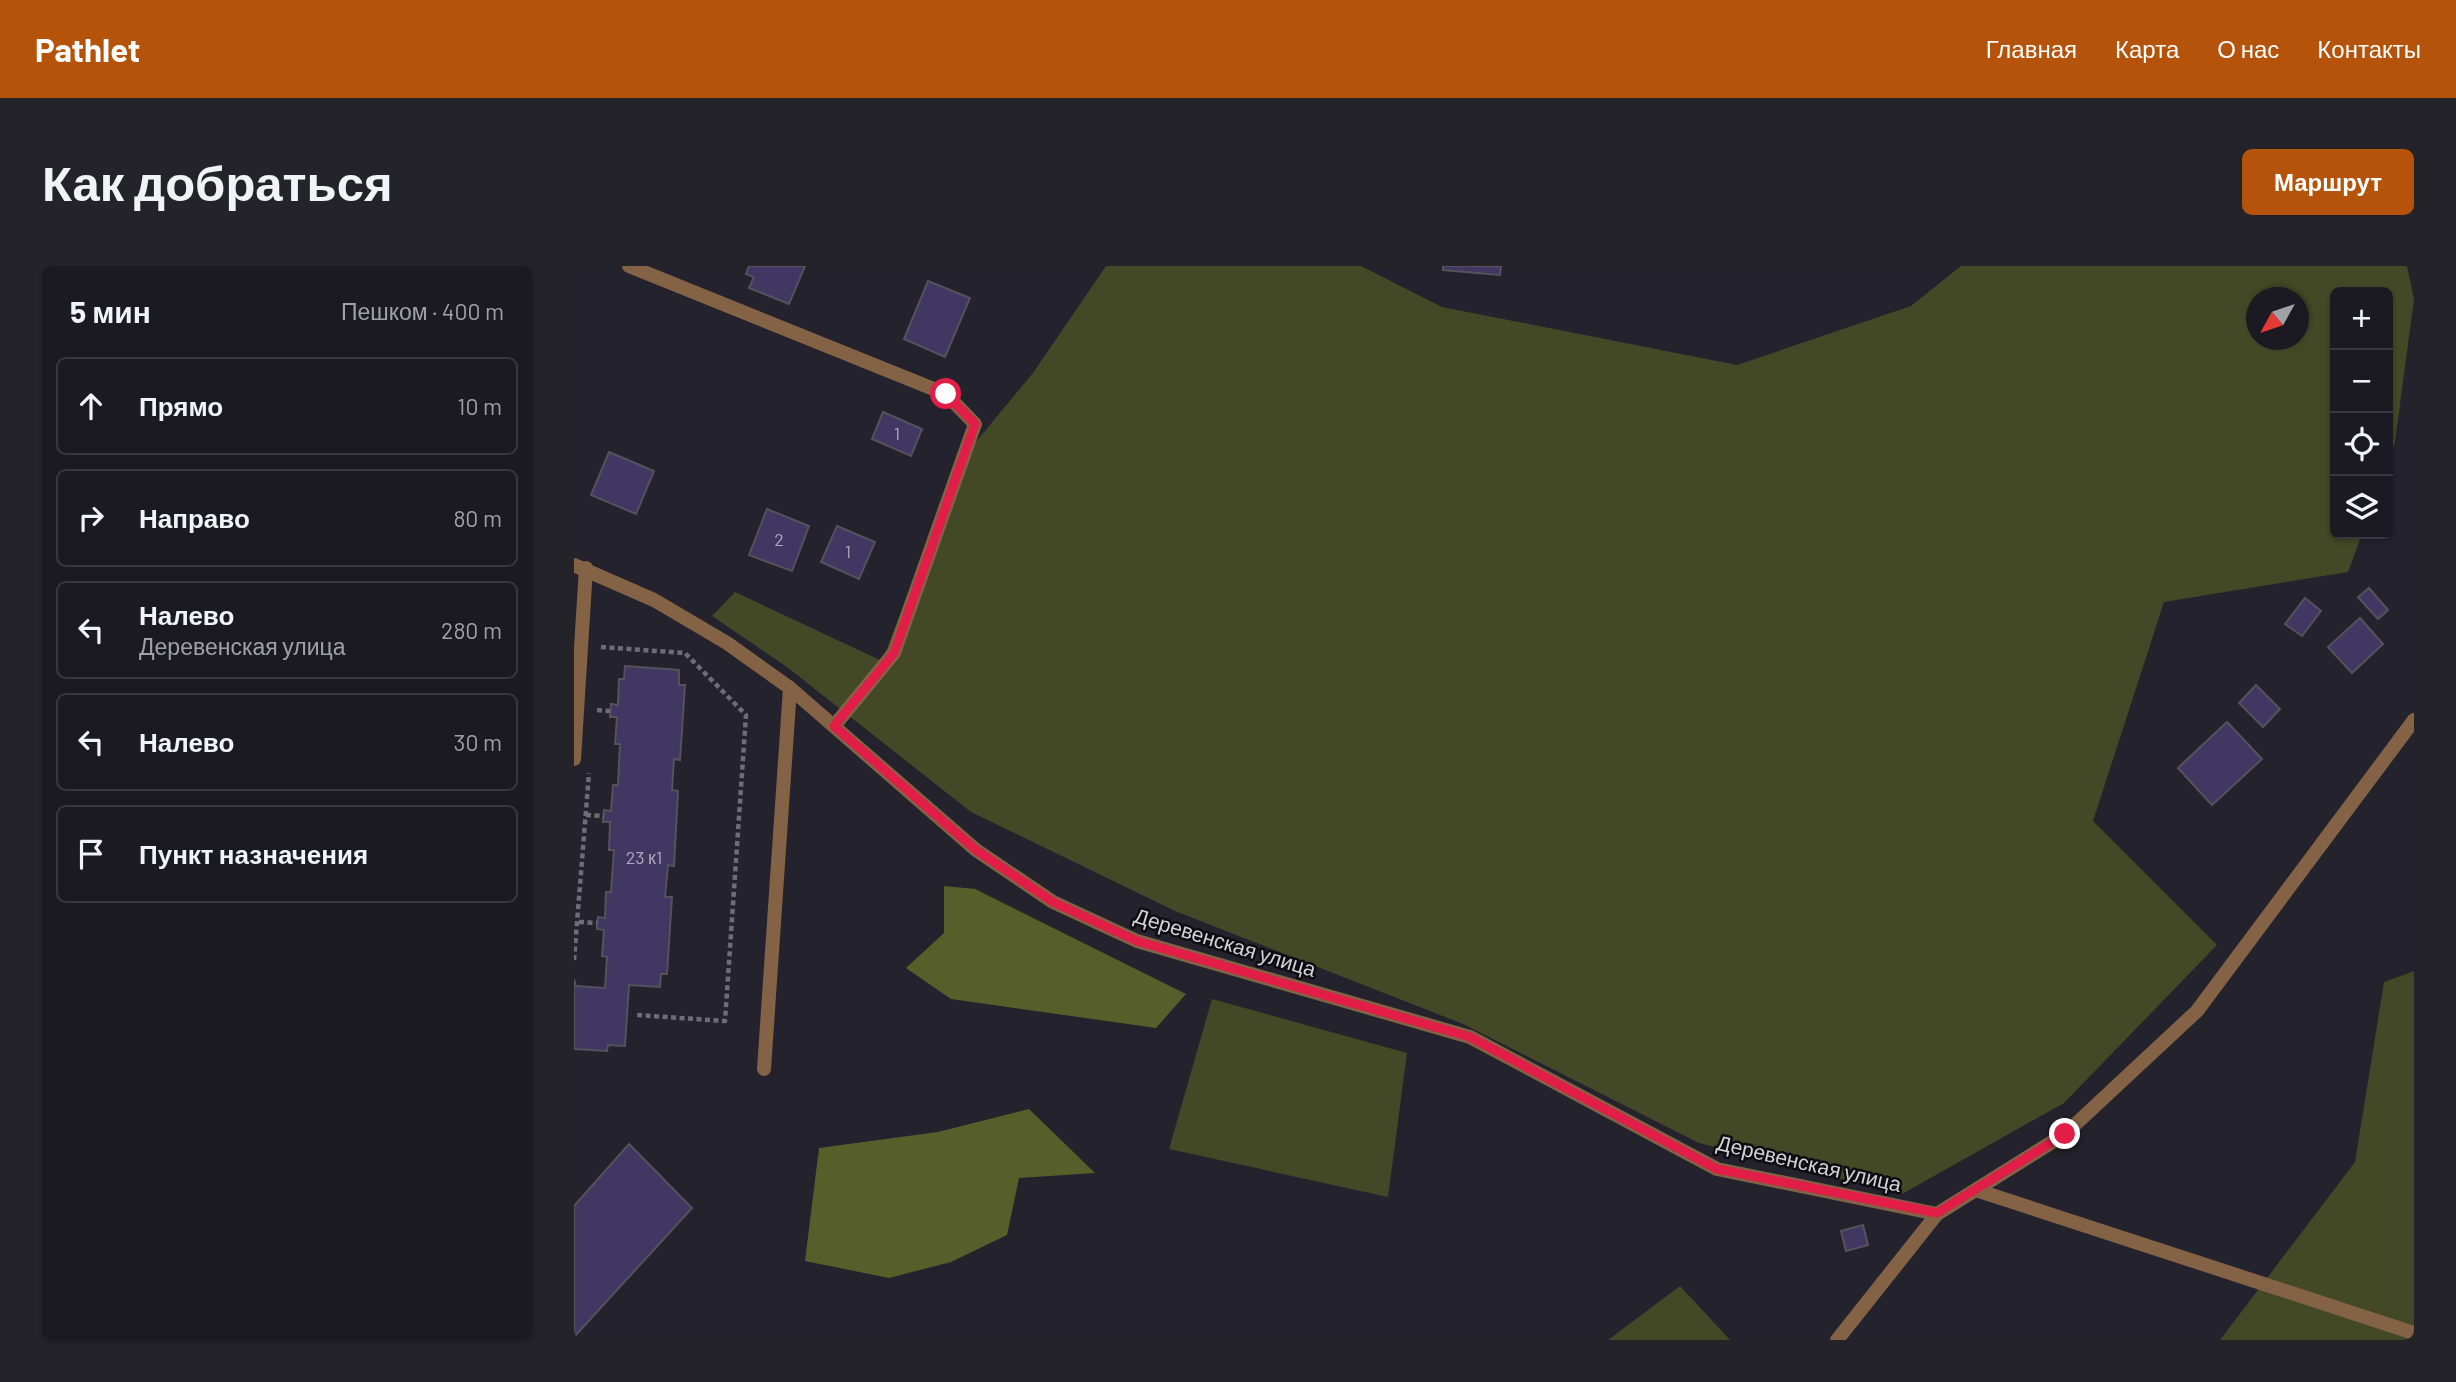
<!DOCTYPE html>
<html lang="ru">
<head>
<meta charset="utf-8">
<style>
	:root { --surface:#1b1a22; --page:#24232a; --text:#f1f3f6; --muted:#a0a1a5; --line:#393840; --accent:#b45309 }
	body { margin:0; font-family:Barlow,sans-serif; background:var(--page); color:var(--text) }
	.controls { position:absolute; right:21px; top:21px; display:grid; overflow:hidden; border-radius:10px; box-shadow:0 2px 5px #0004 }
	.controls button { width:63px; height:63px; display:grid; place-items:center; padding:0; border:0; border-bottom:2px solid var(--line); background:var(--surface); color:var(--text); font:35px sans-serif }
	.compass { position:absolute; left:1672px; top:21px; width:63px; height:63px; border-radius:50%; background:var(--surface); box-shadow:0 2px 5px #0004; rotate:230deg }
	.stop { position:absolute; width:21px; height:21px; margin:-16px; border:5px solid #e11d48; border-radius:50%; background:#fff }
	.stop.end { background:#e11d48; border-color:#fff; box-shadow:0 2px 7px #0008 }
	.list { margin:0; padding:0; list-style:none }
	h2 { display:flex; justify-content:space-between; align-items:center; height:91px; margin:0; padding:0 28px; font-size:30px }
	h2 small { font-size:23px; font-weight:400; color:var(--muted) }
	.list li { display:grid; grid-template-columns:46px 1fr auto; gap:21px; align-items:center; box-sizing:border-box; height:98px; margin:0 14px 14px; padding:0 14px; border:2px solid var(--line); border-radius:10px }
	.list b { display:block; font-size:26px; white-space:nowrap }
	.list p { margin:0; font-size:23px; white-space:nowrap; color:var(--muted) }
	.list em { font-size:23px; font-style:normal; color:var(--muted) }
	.icon { flex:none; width:38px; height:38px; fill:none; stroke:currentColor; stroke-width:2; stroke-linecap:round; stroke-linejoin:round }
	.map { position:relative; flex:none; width:1840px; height:1074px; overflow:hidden; border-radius:10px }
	header { display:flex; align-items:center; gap:42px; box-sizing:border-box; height:98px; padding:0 35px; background:var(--accent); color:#fff }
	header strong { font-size:33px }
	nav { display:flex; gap:38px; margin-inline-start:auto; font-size:24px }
	.intro { display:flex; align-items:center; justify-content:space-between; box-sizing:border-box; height:168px; padding:0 42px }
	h1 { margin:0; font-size:49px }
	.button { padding:18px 32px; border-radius:10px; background:var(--accent); color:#fff; font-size:24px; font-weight:700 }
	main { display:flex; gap:42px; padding:0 42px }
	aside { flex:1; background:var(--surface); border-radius:10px; box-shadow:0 2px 5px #0004 }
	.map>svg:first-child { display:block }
	.green { fill:#434826; fill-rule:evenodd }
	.forest { fill:#565e2a }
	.building { fill:#403763; stroke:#53525d; stroke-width:2 }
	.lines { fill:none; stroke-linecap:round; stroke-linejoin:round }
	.path { stroke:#6e6d76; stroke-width:4.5; stroke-dasharray:5 3.5; stroke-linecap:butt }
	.service { stroke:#836245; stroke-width:14 }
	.minor { stroke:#836245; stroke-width:14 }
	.route { stroke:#e11d48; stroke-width:9 }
	.labels { text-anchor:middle; stroke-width:5; stroke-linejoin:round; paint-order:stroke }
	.number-label { font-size:18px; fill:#aeaabb }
	.street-label { font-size:21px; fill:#d2d1d8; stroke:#0d0d11 }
</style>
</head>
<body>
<header>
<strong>Pathlet</strong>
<nav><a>Главная</a><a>Карта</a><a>О нас</a><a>Контакты</a></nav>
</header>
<div class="intro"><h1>Как добраться</h1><a class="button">Маршрут</a></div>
<main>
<aside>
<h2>5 мин<small>Пешком · 400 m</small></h2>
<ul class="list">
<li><svg class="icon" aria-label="ahead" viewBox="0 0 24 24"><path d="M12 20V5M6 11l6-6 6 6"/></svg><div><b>Прямо</b></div><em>10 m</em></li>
<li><svg class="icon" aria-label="right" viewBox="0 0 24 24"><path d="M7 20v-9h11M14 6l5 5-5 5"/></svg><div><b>Направо</b></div><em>80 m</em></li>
<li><svg class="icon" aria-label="left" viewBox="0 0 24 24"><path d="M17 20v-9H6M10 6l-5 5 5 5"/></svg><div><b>Налево</b><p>Деревенская улица</p></div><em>280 m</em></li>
<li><svg class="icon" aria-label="left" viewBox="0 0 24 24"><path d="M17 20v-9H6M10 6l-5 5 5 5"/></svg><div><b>Налево</b></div><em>30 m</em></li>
<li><svg class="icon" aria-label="arrive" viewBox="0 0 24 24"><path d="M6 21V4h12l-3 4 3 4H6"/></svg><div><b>Пункт назначения</b></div></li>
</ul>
</aside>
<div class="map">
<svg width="1840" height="1074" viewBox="0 0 1840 1074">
	<rect width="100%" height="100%" fill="#24232d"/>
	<g class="green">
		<path d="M532,0h255l81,41 295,58 174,-59 50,-40h446l7,33 -19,143 -7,20v-170h-53v242h27l-14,38 -184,30 -71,219 124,124 -153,158 -162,91 -203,-51 -236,-119 -288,-113 -204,-99 -184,-145 -75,-51 23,-24 147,69 78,-200 73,-88zM1682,32h42v42h-42z"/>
		<polygon points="1840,705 1840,1074 1646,1074 1781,896 1810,716"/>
		<polygon points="638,733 833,787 814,931 595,883"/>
		<polygon points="1106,1020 1156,1074 1034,1074"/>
	</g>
	<g class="forest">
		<polygon points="370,620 401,623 612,728 582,762 377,733 332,702 370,667"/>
		<polygon points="455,843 521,907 445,912 433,969 377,996 315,1012 231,995 245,882 364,866"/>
	</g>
	<g class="building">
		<polygon points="175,0 231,0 215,38 175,22 180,11 172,8"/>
		<polygon points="869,0 927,0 926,9 869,4"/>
		<polygon points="354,15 396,32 371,91 330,73"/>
		<polygon points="309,146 348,163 337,190 298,173"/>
		<polygon points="35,186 80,205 62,248 17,229"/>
		<polygon points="193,243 235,260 218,305 175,289"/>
		<polygon points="263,260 301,276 285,313 247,296"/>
		<polygon points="1795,322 1814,344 1804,353 1784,331"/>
		<polygon points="1731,332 1747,345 1728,370 1711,358"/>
		<polygon points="1786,352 1809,378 1778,407 1754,381"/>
		<polygon points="51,400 105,404 105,419 111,419 106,494 100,493 98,524 104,525 100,600 94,599 91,631 98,631 93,708 87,708 86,721 55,719 51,780 34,779 33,785 0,783 0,713 2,720 31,722 33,691 28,690 30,664 23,663 23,657 24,651 31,652 32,626 37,626 40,584 35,584 36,556 29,556 30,544 37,545 39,519 44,519 46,478 41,478 43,451 36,451 37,438 44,439 45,413 50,413"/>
		<polygon points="1682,419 1706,443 1689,461 1665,437"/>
		<polygon points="1653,456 1688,493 1638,539 1604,502"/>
		<polygon points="55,878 118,942 0,1071 0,940"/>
		<polygon points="1289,959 1294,979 1272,985 1267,965"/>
	</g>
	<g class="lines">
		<g class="path">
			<polyline points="27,381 111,387 172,449 151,755 63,749"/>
			<polyline points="23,444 36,445"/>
			<polyline points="12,549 30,550"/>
			<polyline points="5,656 23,657"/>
			<polyline points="0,694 15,507"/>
		</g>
		<g class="service">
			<polyline points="55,0 372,128 401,158 320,387 260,460"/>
			<polyline points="0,493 12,302"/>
			<polyline points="190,803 216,422"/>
		</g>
		<g class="minor">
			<polyline points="0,299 80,334 153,377 216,422 402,584 479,636 563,675 896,771 1143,903 1363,948"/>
			<polyline points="1402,924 1840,1067"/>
			<polyline points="1263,1074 1363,948 1491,868 1623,745 1840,454"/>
		</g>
	</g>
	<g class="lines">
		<polyline class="route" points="372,128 401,158 320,387 260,460 402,584 479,636 563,675 896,771 1143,903 1363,947 1491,868"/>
	</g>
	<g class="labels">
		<g class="number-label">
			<text x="323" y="174">1</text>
			<text x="205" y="280">2</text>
			<text x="274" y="292">1</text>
			<text x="70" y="598">23 к1</text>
		</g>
		<g class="street-label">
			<text transform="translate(651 677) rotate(17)" y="7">Деревенская улица</text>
			<text transform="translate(1235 898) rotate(13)" y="7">Деревенская улица</text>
		</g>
	</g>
</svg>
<div class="controls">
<button>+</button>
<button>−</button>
<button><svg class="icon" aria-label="locate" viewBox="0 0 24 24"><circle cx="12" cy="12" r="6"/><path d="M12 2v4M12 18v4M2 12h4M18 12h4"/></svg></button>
<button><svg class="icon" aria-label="layers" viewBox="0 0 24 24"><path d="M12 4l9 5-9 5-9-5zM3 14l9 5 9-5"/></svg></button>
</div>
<svg class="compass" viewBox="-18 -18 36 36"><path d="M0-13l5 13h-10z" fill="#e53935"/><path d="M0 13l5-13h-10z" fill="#a0a1a5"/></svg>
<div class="stop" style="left:372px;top:128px"></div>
<div class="stop end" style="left:1491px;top:868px"></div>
</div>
</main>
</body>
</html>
